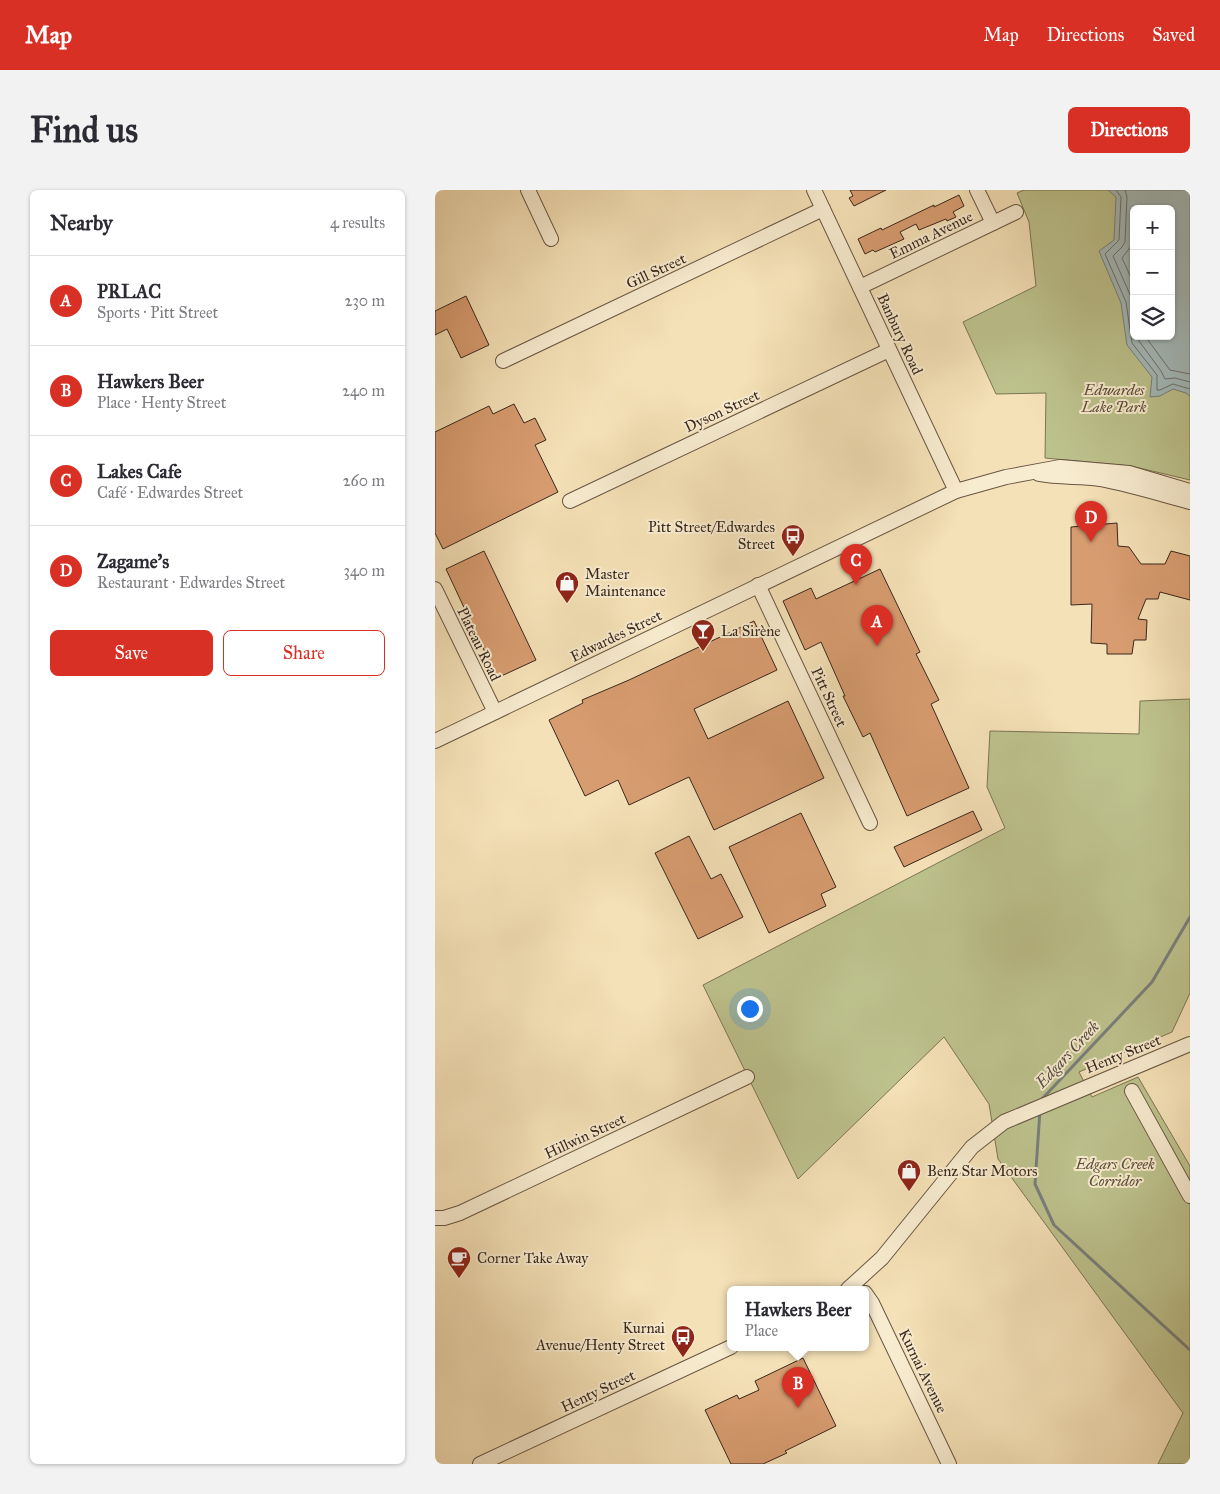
<!DOCTYPE html>
<html lang="en">
<head>
<meta charset="utf-8">
<style>
	:root { --surface:#fff; --page:#f2f2f3; --text:#2b2b33; --muted:#7c7c81; --line:#e1e1e2; --accent:#d93025 }
	body { margin:0; font-family:"IM FELL Great Primer",serif; background:var(--page); color:var(--text) }
	.controls { position:absolute; right:15px; top:15px; display:grid; overflow:hidden; border-radius:8px; box-shadow:0 1px 4px #0004 }
	.controls button { width:45px; height:45px; display:grid; place-items:center; padding:0; border:0; border-bottom:1px solid var(--line); background:var(--surface); color:var(--text); font:25px sans-serif }
	.you { position:absolute; left:314px; top:818px; width:18px; height:18px; margin:-12px; border:4px solid #fff; border-radius:50%; background:#1a73e8; box-shadow:0 0 0 8px #1a73e833 }
	.badge { display:grid; place-items:center; width:32px; height:32px; border-radius:50%; background:var(--accent); color:#fff; font-size:16px; font-weight:700 }
	.pin { position:absolute; translate:-50% -41px; filter:drop-shadow(0 1px 2px #0008) }
	.pin::after { content:''; position:absolute; top:26px; width:18px; height:15px; background:inherit; clip-path:polygon(0 0,100% 0,50% 100%) }
	.popup { position:absolute; left:292px; top:1096px; width:142px; height:65px; box-sizing:border-box; display:grid; place-content:center; border-radius:8px; background:var(--surface); filter:drop-shadow(0 1px 4px #0005); font-size:16px; white-space:nowrap; color:var(--muted) }
	.popup b { font-size:19px; color:var(--text) }
	.popup::after { content:''; position:absolute; left:50%; top:100%; margin-left:-10px; border:10px solid transparent; border-top-color:var(--surface) }
	.list { margin:0; padding:0; list-style:none }
	h2 { display:flex; justify-content:space-between; align-items:center; height:65px; margin:0; padding:0 20px; font-size:21px }
	h2 small { font-size:16px; font-weight:400; color:var(--muted) }
	.list li { display:grid; grid-template-columns:32px 1fr auto; gap:15px; align-items:center; box-sizing:border-box; height:90px; padding:0 20px; border-top:1px solid var(--line) }
	.list b { display:block; font-size:19px; white-space:nowrap }
	.list p { margin:0; font-size:16px; white-space:nowrap; color:var(--muted) }
	.list em { font-size:16px; font-style:normal; color:var(--muted) }
	.actions { display:flex; gap:10px; padding:15px 20px }
	.actions a { flex:1; padding:11px 0; border:1px solid var(--accent); border-radius:8px; text-align:center; font-size:18px; color:var(--accent) }
	.actions .main { background:var(--accent); color:#fff }
	.icon { flex:none; width:28px; height:28px; fill:none; stroke:currentColor; stroke-width:2; stroke-linecap:round; stroke-linejoin:round }
	.map { position:relative; flex:none; width:755px; height:1274px; overflow:hidden; border-radius:8px }
	header { display:flex; align-items:center; gap:30px; box-sizing:border-box; height:70px; padding:0 25px; background:var(--accent); color:#fff }
	header strong { font-size:24px }
	nav { display:flex; gap:28px; margin-inline-start:auto; font-size:18px }
	.intro { display:flex; align-items:center; justify-content:space-between; box-sizing:border-box; height:120px; padding:0 30px }
	h1 { margin:0; font-size:35px }
	.button { padding:12px 22px; border-radius:8px; background:var(--accent); color:#fff; font-size:18px; font-weight:700 }
	main { display:flex; gap:30px; padding:0 30px }
	aside { flex:1; background:var(--surface); border-radius:8px; box-shadow:0 1px 4px #0004 }
	.map>svg:first-child { display:block }
	.green { fill:#bdc28d; stroke:#7c7455; fill-rule:evenodd }
	.water { fill:#a3babb; stroke:#797f7c; fill-rule:evenodd }
	.lines { fill:none; stroke-linecap:round; stroke-linejoin:round }
	.shore { stroke:#6e706c; stroke-width:1 }
	.stream { stroke:#797f7c; stroke-width:3 }
	.building { fill:#d79c70; stroke:#3a271d }
	.minor-casing { stroke:#695644; stroke-width:16 }
	.minor { stroke:#f8ecd0; stroke-width:14 }
	.labels { text-anchor:middle; stroke-width:4; stroke-linejoin:round; paint-order:stroke }
	.street-label { font-size:15px; fill:#3a271d; stroke:#f8ecd0 }
	.park-label { font-size:15px; font-style:italic; fill:#5b4e39; stroke:#f8ecd0 }
	.poi-label { font-size:15px; fill:#3a271d; stroke:#f8ecd0; text-anchor:start }
	.water-label { font-size:16px; font-style:italic; fill:#544c44; stroke:#f8ecd0 }
</style>
</head>
<body>
<header>
<strong>Map</strong>
<nav><a>Map</a><a>Directions</a><a>Saved</a></nav>
</header>
<div class="intro"><h1>Find us</h1><a class="button">Directions</a></div>
<main>
<aside>
<h2>Nearby<small>4 results</small></h2>
<ul class="list">
<li><span class="badge">A</span><div><b>PRLAC</b><p>Sports · Pitt Street</p></div><em>230 m</em></li>
<li><span class="badge">B</span><div><b>Hawkers Beer</b><p>Place · Henty Street</p></div><em>240 m</em></li>
<li><span class="badge">C</span><div><b>Lakes Cafe</b><p>Café · Edwardes Street</p></div><em>260 m</em></li>
<li><span class="badge">D</span><div><b>Zagame's</b><p>Restaurant · Edwardes Street</p></div><em>340 m</em></li>
</ul>
<div class="actions"><a class="main">Save</a><a>Share</a></div>
</aside>
<div class="map">
<svg width="755" height="1274" viewBox="0 0 755 1274">
	<rect width="100%" height="100%" fill="#f5e1b7"/>
	<filter id="stains"><feTurbulence type="fractalNoise" baseFrequency=".004" numOctaves="4"/><feColorMatrix values="0 0 0 0 .2 0 0 0 0 .09 0 0 0 0 .02 0 0 0 .5 -.17"/></filter>
	<radialGradient id="worn" r=".72"><stop offset=".6" stop-color="#630" stop-opacity="0"/><stop offset="1" stop-color="#630" stop-opacity=".3"/></radialGradient>
	<g class="green">
		<path d="M589,0h166v290l-59,-14 -86,-8 1,-65 -50,1 -33,-72 73,-36 -7,-64 -12,-29zM699,19h37v127h-37z"/>
		<polygon points="755,509 755,803 737,842 644,882 657,907 703,887 755,976 755,1274 723,1274 748,1223 563,969 554,914 509,847 363,989 268,795 570,638 552,597 555,541 704,544 705,511"/>
	</g>
	<path class="water" d="M673,0h82v206l-4,-3 -13,-4 -13,7 -10,1 2,-20 -25,-32 -6,-42 -22,-52 15,-11 2,-43zM699,19h37v127h-37z"/>
	<g class="lines">
		<g class="shore">
			<polyline points="681,0 686,7 684,50 670,64 691,112 697,153 722,185 722,200 725,200 738,194 755,199"/>
			<polyline points="690,0 692,7 690,52 687,57 678,66 697,109 699,120"/>
			<polyline points="699,27 697,55 687,68 699,94"/>
			<polyline points="702,146 704,151 726,181 730,189 740,188 755,192"/>
			<polyline points="710,146 735,180 755,184"/>
		</g>
		<g class="stream">
			<polyline points="606,912 606,910 717,792 755,727"/>
			<polyline points="605,920 600,994 619,1035 755,1160"/>
		</g>
	</g>
	<g class="building">
		<polygon points="415,0 451,0 419,16 414,8 418,6"/>
		<polygon points="524,5 529,16 518,22 521,27 512,31 511,29 484,40 481,34 465,42 469,49 440,62 438,60 430,64 423,49 446,38 447,40 499,15 499,17"/>
		<polygon points="31,106 54,155 26,168 12,139 0,145 0,121"/>
		<polygon points="79,214 89,233 100,228 111,250 100,255 123,302 8,359 0,343 0,242 54,216 58,224"/>
		<polygon points="682,333 683,356 694,357 706,374 730,374 736,361 755,366 755,410 725,402 723,409 711,409 703,429 712,430 711,450 699,450 697,464 672,464 672,454 656,453 657,414 636,415 636,337"/>
		<polygon points="49,361 101,470 62,488 11,379"/>
		<polygon points="445,379 485,462 481,464 504,510 496,514 534,598 472,626 435,543 428,547 408,506 410,506 386,452 370,460 348,411 376,398 381,409"/>
		<polygon points="319,431 342,480 259,519 273,549 353,511 389,588 279,640 254,587 194,615 183,590 150,606 114,530 148,513 147,510 194,490"/>
		<polygon points="538,621 547,640 469,677 459,657"/>
		<polygon points="366,623 401,697 386,704 391,716 334,743 294,657"/>
		<polygon points="254,646 276,689 286,684 308,727 263,749 220,663"/>
		<polygon points="368,1168 401,1236 350,1261 352,1263 328,1274 296,1274 270,1220 302,1205 304,1209 324,1200 320,1191"/>
	</g>
	<g class="lines">
		<g class="minor-casing">
			<g id="minor">
				<polyline points="93,0 116,49"/>
				<polyline points="379,0 521,301"/>
				<polyline points="542,0 558,33"/>
				<polyline points="425,97 581,22"/>
				<polyline points="68,171 388,19"/>
				<path d="M604,284c20,4 41,2 61,5 31,6 60,15 90,23"/>
				<polyline points="135,311 454,160"/>
				<polyline points="323,395 435,633"/>
				<polyline points="0,399 60,522"/>
				<polyline points="0,551 521,301 571,287 625,277 694,283 755,301"/>
				<polyline points="697,901 755,1006"/>
				<polyline points="0,1028 9,1028 25,1023 312,887"/>
				<polyline points="413,1099 447,1068 537,957 569,932 755,854"/>
				<polyline points="430,1103 437,1113 514,1274"/>
				<polyline points="45,1274 296,1157"/>
			</g>
		</g>
		<use href="#minor" class="minor"/>
	</g>
	<defs>
		<g id="bus-pin" transform="scale(1.25)"><path d="M0 17L-7.5 6A9.5 9.5 0 1 1 7.5 6Z" fill="#8f2418" stroke="#f8ecd0"/><path d="M-5-6H5V4H4V6H2V4H-2V6H-4V4H-5ZM-3.5-4V0h7V-4ZM-3.5 1.2v1.5H-2V1.2ZM2 1.2v1.5H3.5V1.2Z" fill="#fff"/></g>
		<g id="shop-pin" transform="scale(1.25)"><path d="M0 17L-7.5 6A9.5 9.5 0 1 1 7.5 6Z" fill="#8f2418" stroke="#f8ecd0"/><path d="M-5-2.5h2.3a2.7 3.5 0 0 1 5.4 0H5L5.5 6h-11ZM-1.5-2.5h3a1.5 2.3 0 0 0-3 0Z" fill="#fff"/></g>
		<g id="bar-pin" transform="scale(1.25)"><path d="M0 17L-7.5 6A9.5 9.5 0 1 1 7.5 6Z" fill="#8f2418" stroke="#f8ecd0"/><path d="M-6-5H6L.8 .8V4.5H3.5V6h-7V4.5H-.8V.8Z" fill="#fff"/></g>
		<g id="cafe-pin" transform="scale(1.25)"><path d="M0 17L-7.5 6A9.5 9.5 0 1 1 7.5 6Z" fill="#8f2418" stroke="#f8ecd0"/><path d="M-5.5-4.5H6V0H3Q3 3.5 0 3.5H-2.5Q-5.5 3.5-5.5 0ZM3-3.2v2h1.7v-2ZM-6 4.5H4V6H-6Z" fill="#fff"/></g>
	</defs>
	<g fill-rule="evenodd">
		<use href="#bus-pin" x="358" y="346"/>
		<use href="#shop-pin" x="132" y="393"/>
		<use href="#bar-pin" x="268" y="441"/>
		<use href="#shop-pin" x="474" y="981"/>
		<use href="#cafe-pin" x="24" y="1068"/>
		<use href="#bus-pin" x="248" y="1147"/>
	</g>
	<g class="labels">
		<g class="street-label">
			<text transform="translate(496 45) rotate(-26)" y="5">Emma Avenue</text>
			<text transform="translate(221 81) rotate(-25)" y="5">Gill Street</text>
			<text transform="translate(465 144) rotate(65)" y="5">Banbury Road</text>
			<text transform="translate(287 221) rotate(-25)" y="5">Dyson Street</text>
			<text transform="translate(181 446) rotate(-26)" y="5">Edwardes Street</text>
			<text transform="translate(44 454) rotate(64)" y="5">Plateau Road</text>
			<text transform="translate(394 507) rotate(65)" y="5">Pitt Street</text>
			<text transform="translate(688 864) rotate(-22)" y="5">Henty Street</text>
			<text transform="translate(150 946) rotate(-25)" y="5">Hillwin Street</text>
			<text transform="translate(488 1181) rotate(64)" y="5">Kurnai Avenue</text>
			<text transform="translate(163 1201) rotate(-25)" y="5">Henty Street</text>
		</g>
		<g class="park-label">
			<text x="679" y="205">Edwardes<tspan x="679" dy="17">Lake Park</tspan></text>
			<text x="680" y="979">Edgars Creek<tspan x="680" dy="17">Corridor</tspan></text>
		</g>
		<g class="poi-label">
			<text x="340" y="342" text-anchor="end">Pitt Street/Edwardes<tspan x="340" dy="17">Street</tspan></text>
			<text x="150" y="389">Master<tspan x="150" dy="17">Maintenance</tspan></text>
			<text x="286" y="446">La Sirène</text>
			<text x="492" y="986">Benz Star Motors</text>
			<text x="42" y="1073">Corner Take Away</text>
			<text x="230" y="1143" text-anchor="end">Kurnai<tspan x="230" dy="17">Avenue/Henty Street</tspan></text>
		</g>
		<g class="water-label">
			<text transform="translate(632 864) rotate(-47)" y="6">Edgars Creek</text>
		</g>
	</g>
	<rect width="100%" height="100%" filter="url(#stains)"/>
	<rect width="100%" height="100%" fill="url(#worn)"/>
</svg>
<div class="controls">
<button>+</button>
<button>−</button>
<button><svg class="icon" aria-label="layers" viewBox="0 0 24 24"><path d="M12 4l9 5-9 5-9-5zM3 14l9 5 9-5"/></svg></button>
</div>
<div class="you"></div>
<div class="pin badge" style="left:442px;top:456px">A</div>
<div class="pin badge" style="left:363px;top:1218px">B</div>
<div class="popup"><b>Hawkers Beer</b>Place</div>
<div class="pin badge" style="left:421px;top:395px">C</div>
<div class="pin badge" style="left:656px;top:352px">D</div>
</div>
</main>
</body>
</html>
